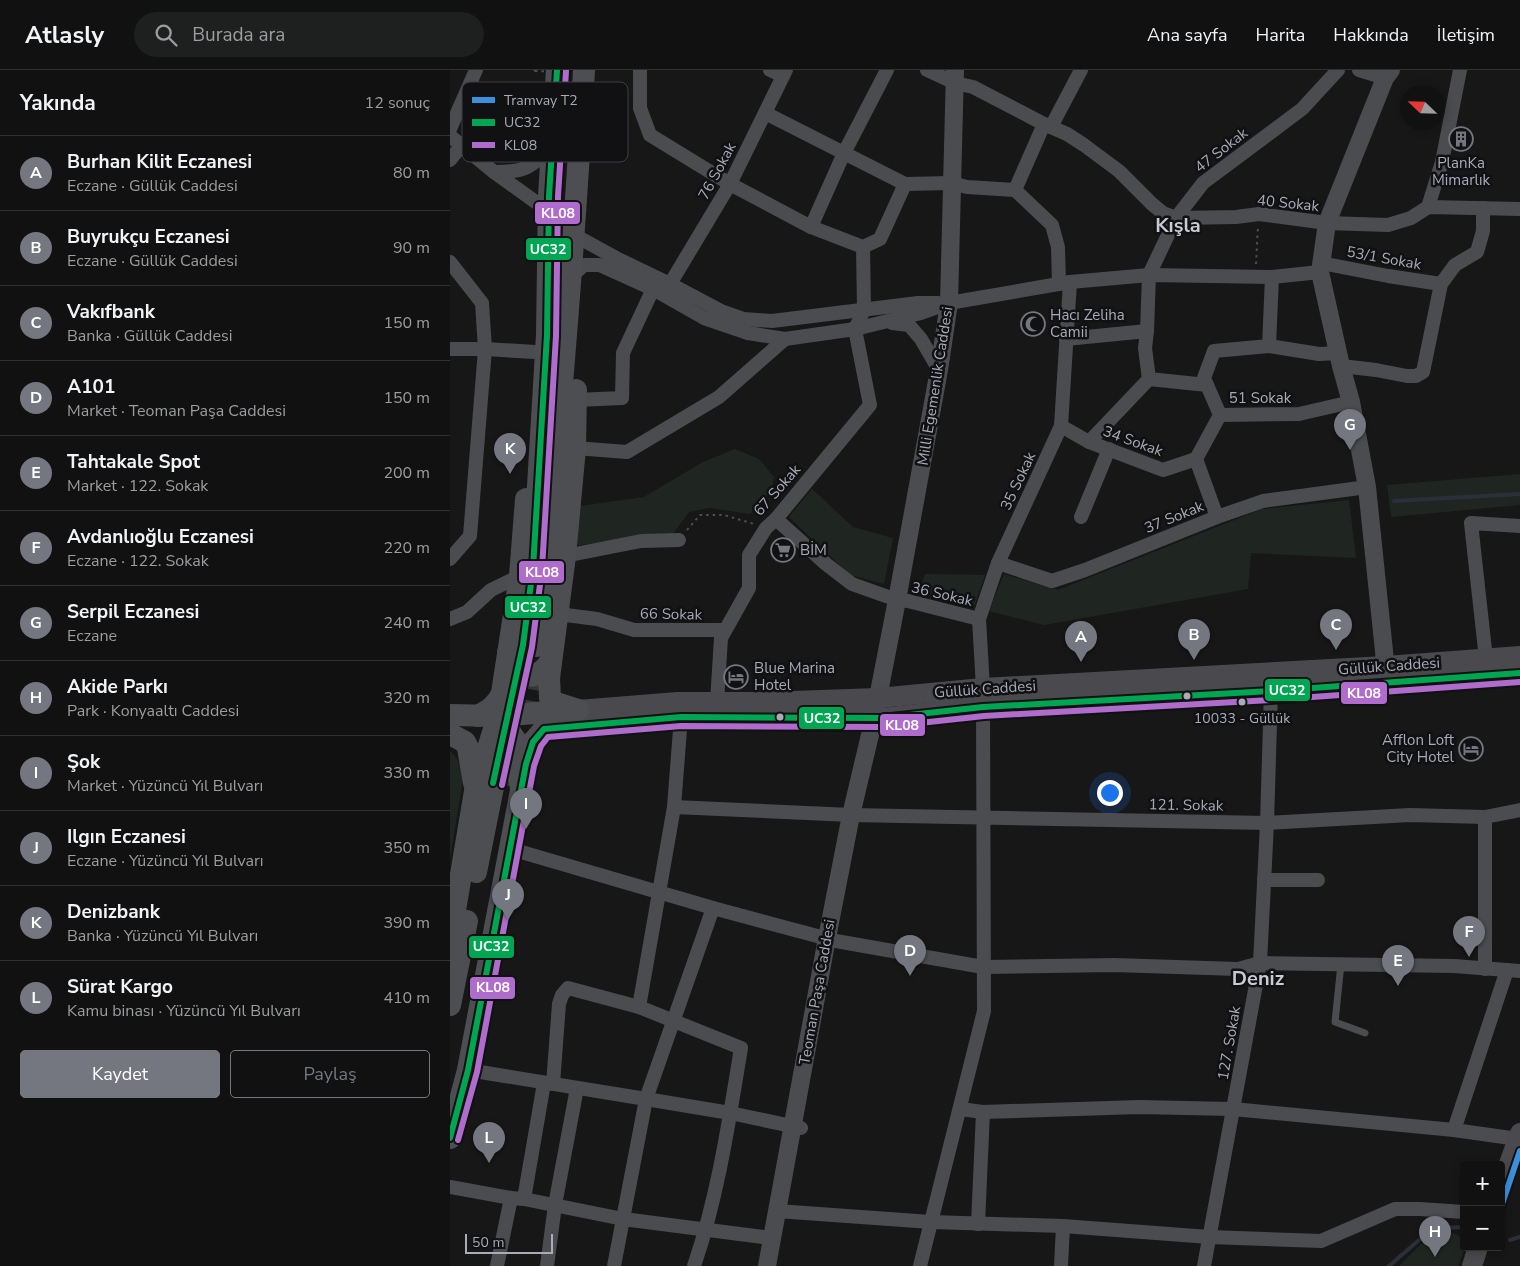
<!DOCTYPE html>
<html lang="tr">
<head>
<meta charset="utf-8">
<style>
	:root { --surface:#111; --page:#1e1f1f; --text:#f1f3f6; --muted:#9c9d9f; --line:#303131; --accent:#757780 }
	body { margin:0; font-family:"Nunito Sans",sans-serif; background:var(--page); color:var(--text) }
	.controls { position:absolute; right:15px; bottom:15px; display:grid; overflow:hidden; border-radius:5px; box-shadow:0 2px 8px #0003 }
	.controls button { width:45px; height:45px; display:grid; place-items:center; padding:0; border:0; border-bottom:1px solid var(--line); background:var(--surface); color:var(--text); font:25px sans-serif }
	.compass { position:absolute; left:950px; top:15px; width:45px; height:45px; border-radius:50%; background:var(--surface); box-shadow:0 2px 8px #0003; rotate:293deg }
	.scale { position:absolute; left:15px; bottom:12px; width:88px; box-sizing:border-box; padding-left:5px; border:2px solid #a8abb8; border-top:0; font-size:14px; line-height:18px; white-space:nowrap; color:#a8abb8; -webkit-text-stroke:4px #111113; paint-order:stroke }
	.you { position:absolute; left:659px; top:722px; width:18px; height:18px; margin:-12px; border:4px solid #fff; border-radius:50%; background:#1a73e8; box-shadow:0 0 0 8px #1a73e833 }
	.badge { display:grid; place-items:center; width:32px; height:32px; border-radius:50%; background:var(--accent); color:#fff; font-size:16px; font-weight:700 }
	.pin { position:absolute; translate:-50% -41px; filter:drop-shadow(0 1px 2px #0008) }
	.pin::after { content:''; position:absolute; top:26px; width:18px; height:15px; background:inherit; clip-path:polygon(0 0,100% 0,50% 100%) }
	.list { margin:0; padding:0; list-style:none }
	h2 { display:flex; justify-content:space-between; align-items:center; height:65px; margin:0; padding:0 20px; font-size:21px }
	h2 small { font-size:16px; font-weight:400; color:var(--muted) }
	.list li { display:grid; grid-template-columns:32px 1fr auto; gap:15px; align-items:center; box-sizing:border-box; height:75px; padding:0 20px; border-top:1px solid var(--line) }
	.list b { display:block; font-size:19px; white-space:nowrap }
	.list p { margin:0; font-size:16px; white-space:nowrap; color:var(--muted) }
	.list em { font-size:16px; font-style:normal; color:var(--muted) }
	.actions { display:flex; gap:10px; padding:15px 20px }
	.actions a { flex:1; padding:11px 0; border:1px solid var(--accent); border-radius:5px; text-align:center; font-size:18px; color:var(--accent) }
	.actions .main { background:var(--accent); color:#fff }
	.icon { flex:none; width:28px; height:28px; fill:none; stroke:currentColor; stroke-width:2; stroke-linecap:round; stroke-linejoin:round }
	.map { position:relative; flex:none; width:1070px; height:1196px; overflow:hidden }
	header { display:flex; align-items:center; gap:30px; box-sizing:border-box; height:70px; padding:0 25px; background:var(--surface); border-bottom:1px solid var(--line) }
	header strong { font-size:24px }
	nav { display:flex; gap:28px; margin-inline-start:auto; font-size:18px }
	.search { width:350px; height:45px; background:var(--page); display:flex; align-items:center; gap:12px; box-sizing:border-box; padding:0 18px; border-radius:28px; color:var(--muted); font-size:19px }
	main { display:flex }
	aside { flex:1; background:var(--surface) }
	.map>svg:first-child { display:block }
	.green { fill:#1f2621 }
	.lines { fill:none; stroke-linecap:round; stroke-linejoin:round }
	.stream { stroke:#2a3039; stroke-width:4 }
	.primary-tunnel { stroke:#343537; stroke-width:22; stroke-dasharray:22 11; stroke-linecap:butt }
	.path { stroke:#4d4d52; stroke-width:2; stroke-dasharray:2.5 4; stroke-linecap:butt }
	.service { stroke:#4b4c50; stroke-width:7 }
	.minor { stroke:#4b4c50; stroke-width:14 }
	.tertiary { stroke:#4b4c50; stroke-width:18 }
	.secondary { stroke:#4a4a4e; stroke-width:20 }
	.primary { stroke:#4d4e52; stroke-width:22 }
	.path-bridge { stroke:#4d4d52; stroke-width:2; stroke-dasharray:2.5 4; stroke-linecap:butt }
	.bus-1-casing { stroke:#111113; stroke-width:10 }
	.bus-2-casing { stroke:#111113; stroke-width:10 }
	.bus-1 { stroke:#00a651; stroke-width:6 }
	.bus-2 { stroke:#b06ccc; stroke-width:6 }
	.tram-1-casing { stroke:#111113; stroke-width:10 }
	.tram-1 { stroke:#3a90db; stroke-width:6 }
	.bus-dot { fill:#a8abb8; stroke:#111113; stroke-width:2 }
	.labels { text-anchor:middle; stroke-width:5; stroke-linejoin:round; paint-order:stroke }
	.bus-label { font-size:14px; fill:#a8abb8; stroke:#111113 }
	.street-label { font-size:15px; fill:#a8abb8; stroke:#111113 }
	.poi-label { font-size:15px; fill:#a8abb8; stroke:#111113; text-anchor:start }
	.district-label { font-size:20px; font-weight:bold; fill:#c9cbd4; stroke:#111113 }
	.key { fill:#111113; stroke:#3e3f45; stroke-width:1 }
	.key-label { font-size:14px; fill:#a8abb8 }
	.line-badge { stroke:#111113; stroke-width:2 }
	.badge-label { font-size:14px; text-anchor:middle; font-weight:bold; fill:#fff }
</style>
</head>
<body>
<header>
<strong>Atlasly</strong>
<div class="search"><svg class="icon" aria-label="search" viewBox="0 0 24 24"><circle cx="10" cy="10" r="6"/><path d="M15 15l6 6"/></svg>Burada ara</div>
<nav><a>Ana sayfa</a><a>Harita</a><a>Hakkında</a><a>İletişim</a></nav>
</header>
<main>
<aside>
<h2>Yakında<small>12 sonuç</small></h2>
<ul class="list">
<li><span class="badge">A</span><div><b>Burhan Kilit Eczanesi</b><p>Eczane · Güllük Caddesi</p></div><em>80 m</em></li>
<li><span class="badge">B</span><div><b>Buyrukçu Eczanesi</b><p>Eczane · Güllük Caddesi</p></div><em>90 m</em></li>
<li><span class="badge">C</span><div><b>Vakıfbank</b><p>Banka · Güllük Caddesi</p></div><em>150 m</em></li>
<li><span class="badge">D</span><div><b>A101</b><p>Market · Teoman Paşa Caddesi</p></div><em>150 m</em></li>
<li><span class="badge">E</span><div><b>Tahtakale Spot</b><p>Market · 122. Sokak</p></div><em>200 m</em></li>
<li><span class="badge">F</span><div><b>Avdanlıoğlu Eczanesi</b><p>Eczane · 122. Sokak</p></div><em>220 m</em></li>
<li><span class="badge">G</span><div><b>Serpil Eczanesi</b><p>Eczane</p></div><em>240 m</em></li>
<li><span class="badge">H</span><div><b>Akide Parkı</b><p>Park · Konyaaltı Caddesi</p></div><em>320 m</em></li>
<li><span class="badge">I</span><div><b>Şok</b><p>Market · Yüzüncü Yıl Bulvarı</p></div><em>330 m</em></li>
<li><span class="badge">J</span><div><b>Ilgın Eczanesi</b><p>Eczane · Yüzüncü Yıl Bulvarı</p></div><em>350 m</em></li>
<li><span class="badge">K</span><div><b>Denizbank</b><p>Banka · Yüzüncü Yıl Bulvarı</p></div><em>390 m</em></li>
<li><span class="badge">L</span><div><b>Sürat Kargo</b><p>Kamu binası · Yüzüncü Yıl Bulvarı</p></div><em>410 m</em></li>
</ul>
<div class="actions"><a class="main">Kaydet</a><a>Paylaş</a></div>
</aside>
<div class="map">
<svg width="1070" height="1196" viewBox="0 0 1070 1196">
	<rect width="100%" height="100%" fill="#171717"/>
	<g class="green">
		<polygon points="285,379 309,389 324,407 321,422 300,444 259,438 239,442 223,464 123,476 129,436 194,427 251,393"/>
		<polygon points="1070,404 1070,435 941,447 937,415"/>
		<polygon points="362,419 403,457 443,468 434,514 400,505 339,447"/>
		<polygon points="899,430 906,488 801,483 798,519 594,555 539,541 554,504 608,520 812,439"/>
		<polygon points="475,504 535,505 524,537 467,523"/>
		<polygon points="0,681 7,689 14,704 0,788"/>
		<polygon points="993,1159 1014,1168 1015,1177 1008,1196 949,1196 972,1173"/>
	</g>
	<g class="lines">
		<g class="stream">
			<polyline points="944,431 1070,424"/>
			<polyline points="1060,1170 1070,1167"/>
			<polyline points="939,1196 969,1170 992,1158 1014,1157"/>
		</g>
		<polyline class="primary-tunnel" points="59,716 86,576"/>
		<g class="path">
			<polyline points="84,0 85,1"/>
			<polyline points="150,18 161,20 163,25"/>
			<polyline points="153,25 178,24"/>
			<polyline points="150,36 163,30 163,25"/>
			<polyline points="806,194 808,156"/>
			<polyline points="237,460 250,445 274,445 304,454"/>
		</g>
		<polyline class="service" points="891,894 885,952 915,963"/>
		<g class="minor">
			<polyline points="190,0 190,38 200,65 280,114 361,157 413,177 414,240 405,259 420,335 326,449 316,458 299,485 299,518 271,568 267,632"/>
			<polyline points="320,0 333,6"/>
			<polyline points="477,0 505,13 523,17 594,54"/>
			<polyline points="909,0 935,8"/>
			<polyline points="315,43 455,114 501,113 517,117 565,120"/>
			<polyline points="601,57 617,64 634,75 669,101 702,134 713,143 726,148 786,147 809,144 877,153 938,155 961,148 978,137 1070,139"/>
			<polyline points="0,59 26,0"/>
			<polyline points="0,66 44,102 94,138"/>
			<polyline points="0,90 11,76"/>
			<path d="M44,102c33,0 34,-4 59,-24"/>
			<polyline points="565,120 594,54 601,57 631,0"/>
			<polyline points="565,120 602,155 608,177 609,214"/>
			<polyline points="978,137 992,92 1010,0"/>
			<polyline points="361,157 394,83 437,0"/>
			<polyline points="124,165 166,188 220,214 271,241 294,249 322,251 468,233 488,233"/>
			<polyline points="413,177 430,169 455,114"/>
			<polyline points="0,192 32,233 35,279 20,466 0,489"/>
			<polyline points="871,193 938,206 991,214"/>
			<polyline points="125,203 134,195 150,195 203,219 254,248 298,263 335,269 405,259 471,243 499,233 620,212 699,205 822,207 870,202"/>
			<polyline points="220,214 280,114 336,0"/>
			<polyline points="442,253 459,255 471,269 489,300"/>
			<polyline points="697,261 699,205 726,148 753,113 852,39 888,0"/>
			<polyline points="616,269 697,261 695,278 699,309 757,315"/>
			<polyline points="819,276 869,284 889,283"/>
			<polyline points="0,279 35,279 85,282"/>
			<polyline points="891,296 926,300 957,306 966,306 973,302 991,214 1005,195 1027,182 1033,161 1033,138"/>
			<polyline points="126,330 172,328 173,283 203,219 212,216"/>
			<polyline points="770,345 754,308 764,281 819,276 822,207"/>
			<polyline points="611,356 639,372 713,400 746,389"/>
			<polyline points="639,372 699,309"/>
			<polyline points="125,378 177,382 269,327 335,269"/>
			<polyline points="631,447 659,379"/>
			<polyline points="767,447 746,389 770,345 849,344 901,332"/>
			<polyline points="326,449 376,494 402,514 447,530 458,531 529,549"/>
			<polyline points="115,486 191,471 229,470"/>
			<polyline points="548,493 602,511 635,500 767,447 813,431 917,417"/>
			<polyline points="108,544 147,549 184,560 275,560"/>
			<polyline points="0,549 17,542 41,520 70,506"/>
			<polyline points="1036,589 1021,453 1070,456"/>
			<polyline points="533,618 529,549 548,493 611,356 620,212"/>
			<polyline points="224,737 401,745 817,753 960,745 1035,747 1070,740"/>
			<polyline points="1035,747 1035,899"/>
			<polyline points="61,779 263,838 386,871 533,897 664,895 788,899 810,893 1004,896 1070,901"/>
			<polyline points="814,810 868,810"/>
			<polyline points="189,937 224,737 231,647"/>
			<polyline points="18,1000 196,1029 280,1043 351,1058"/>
			<path d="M103,1014l6,-80 3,-9 6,-7 71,19 102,41c-12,73 -23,148 -47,218"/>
			<polyline points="510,1039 533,1042 689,1037 783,1039 1004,1060 1068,1069"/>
			<polyline points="1004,1060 1057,900"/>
			<polyline points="0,1117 61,1128 74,1129 173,1149 196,1029 263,838"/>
			<polyline points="74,1129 94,1013"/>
			<polyline points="327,1141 481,1152 613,1156 759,1167 871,1171 945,1139 970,1139 1014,1142"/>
			<polyline points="528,1154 533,1042"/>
			<polyline points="47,1196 61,1128"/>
			<polyline points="97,1196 105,1135 127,1018"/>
			<polyline points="164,1196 173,1149 321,1168"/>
			<polyline points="470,1196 534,941 533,637"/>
			<polyline points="611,1196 613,1156"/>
			<polyline points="754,1196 810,893 817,753 821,621"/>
		</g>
		<g class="tertiary">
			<polyline points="937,610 917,417 901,332 891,296 870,202 877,153 935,8 941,0"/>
			<polyline points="317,1196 377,868 401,745 424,648 447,530 489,300 499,233 505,0"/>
		</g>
		<g class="secondary">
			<polyline points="128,640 228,632 314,632 428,628 533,618 936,596 1070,586"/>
			<polyline points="94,659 231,647 432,648 533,637 821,621 1070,603"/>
			<polyline points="1051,1116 1070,1063"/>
			<polyline points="1022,1196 1028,1177"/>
		</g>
		<g class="primary">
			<polyline points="126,320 125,378 115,486 99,608 100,628 103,632 128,640"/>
			<polyline points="86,450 97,265 99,126 107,0"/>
			<path d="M86,576c22,-191 37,-383 48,-576"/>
			<path d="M58,583c10,25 25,32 43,8"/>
			<polyline points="0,645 48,646 121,640"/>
			<path d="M28,646c11,-6 19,-11 24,-23l18,-117 6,-77"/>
			<path d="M48,646c17,21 22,28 24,55"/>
			<polyline points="0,664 15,672 18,678 24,713"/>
			<path d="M31,709c6,-11 12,-25 27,-18 4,1 7,4 9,7 2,7 3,14 4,21"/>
			<polyline points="26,802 44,712"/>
			<polyline points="0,870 25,721 48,646"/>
			<polyline points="0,935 17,851"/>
			<polyline points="0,1068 18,1000 76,694 83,672 94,659"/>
		</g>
		<polyline class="path-bridge" points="85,1 119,2 118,24 153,25"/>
		<g class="bus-1-casing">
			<g id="bus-1">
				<polyline points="43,713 73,575 83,498 97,265 99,126 107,0"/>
				<polyline points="0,1068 18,1000 76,694 83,672 94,659 231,647 432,648 533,637 821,621 1070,603"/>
			</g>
		</g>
		<g class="bus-2-casing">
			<g id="bus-2">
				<polyline points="52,715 82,577 92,499 106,266 108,126 116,1"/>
				<polyline points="8,1070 27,1002 84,696 91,676 98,667 231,656 433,657 534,646 821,630 1070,612"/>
			</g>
		</g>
		<use href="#bus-1" class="bus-1"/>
		<use href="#bus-2" class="bus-2"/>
		<g class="tram-1-casing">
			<polyline id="tram-1" points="1051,1137 1070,1081"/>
		</g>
		<use href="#tram-1" class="tram-1"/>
	</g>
	<defs>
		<g id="building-ring" transform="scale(1.25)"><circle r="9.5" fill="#111113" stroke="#757780" stroke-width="1.5"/><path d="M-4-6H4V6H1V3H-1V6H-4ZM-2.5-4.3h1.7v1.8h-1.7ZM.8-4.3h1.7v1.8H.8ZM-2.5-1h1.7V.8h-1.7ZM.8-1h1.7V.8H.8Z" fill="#757780"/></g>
		<g id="mosque-ring" transform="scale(1.25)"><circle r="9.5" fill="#111113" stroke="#757780" stroke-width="1.5"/><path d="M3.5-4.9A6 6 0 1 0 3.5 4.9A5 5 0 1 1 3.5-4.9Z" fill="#757780"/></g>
		<g id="supermarket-ring" transform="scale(1.25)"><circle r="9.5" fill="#111113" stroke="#757780" stroke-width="1.5"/><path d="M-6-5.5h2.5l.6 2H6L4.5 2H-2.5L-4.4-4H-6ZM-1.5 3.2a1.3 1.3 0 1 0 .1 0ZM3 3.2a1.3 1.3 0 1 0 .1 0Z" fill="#757780"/></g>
		<g id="hotel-ring" transform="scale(1.25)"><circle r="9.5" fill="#111113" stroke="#757780" stroke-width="1.5"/><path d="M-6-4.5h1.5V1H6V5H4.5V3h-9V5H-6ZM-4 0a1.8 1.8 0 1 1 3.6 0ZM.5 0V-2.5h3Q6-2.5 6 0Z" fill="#757780"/></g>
	</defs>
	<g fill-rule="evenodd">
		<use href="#building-ring" x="1011" y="69"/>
		<use href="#mosque-ring" x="583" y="254"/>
		<use href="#supermarket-ring" x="333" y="480"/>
		<use href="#hotel-ring" x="286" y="607"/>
		<use href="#hotel-ring" x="1021" y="679"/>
	</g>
	<g class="bus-dot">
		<circle cx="737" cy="626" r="4.5"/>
		<circle cx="792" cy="632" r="4.5"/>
		<circle cx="330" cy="647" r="4.5"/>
	</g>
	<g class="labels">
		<g class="bus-label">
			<text x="792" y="653">10033 - Güllük</text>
		</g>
		<g class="street-label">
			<text transform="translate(771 80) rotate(-38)" y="5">47 Sokak</text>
			<text transform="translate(267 101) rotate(-62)" y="5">76 Sokak</text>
			<text transform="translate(838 133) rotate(6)" y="5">40 Sokak</text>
			<text transform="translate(934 188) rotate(10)" y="5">53/1 Sokak</text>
			<text transform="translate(485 316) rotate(-81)" y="5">Milli Egemenlik Caddesi</text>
			<text x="810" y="333">51 Sokak</text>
			<text transform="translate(683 371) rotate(20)" y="5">34 Sokak</text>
			<text transform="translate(568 411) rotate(-65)" y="5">35 Sokak</text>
			<text transform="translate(327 420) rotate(-49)" y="5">67 Sokak</text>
			<text transform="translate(724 447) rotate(-22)" y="5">37 Sokak</text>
			<text transform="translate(492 524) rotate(13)" y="5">36 Sokak</text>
			<text transform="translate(221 544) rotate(1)" y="5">66 Sokak</text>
			<text transform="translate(939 596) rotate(-4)" y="5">Güllük Caddesi</text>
			<text transform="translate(535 619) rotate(-4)" y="5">Güllük Caddesi</text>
			<text transform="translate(736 735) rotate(1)" y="5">121. Sokak</text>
			<text transform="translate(367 922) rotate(-80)" y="5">Teoman Paşa Caddesi</text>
			<text transform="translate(779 973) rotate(-80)" y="5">127. Sokak</text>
		</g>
		<g class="poi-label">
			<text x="1011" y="98" text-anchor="middle">PlanKa<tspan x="1011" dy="17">Mimarlık</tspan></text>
			<text x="600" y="250">Hacı Zeliha<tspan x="600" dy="17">Camii</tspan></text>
			<text x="350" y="485">BİM</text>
			<text x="304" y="603">Blue Marina<tspan x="304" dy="17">Hotel</tspan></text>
			<text x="1004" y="675" text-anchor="end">Afflon Loft<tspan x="1004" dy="17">City Hotel</tspan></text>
		</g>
		<g class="district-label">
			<text x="728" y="162">Kışla</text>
			<text x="808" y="915">Deniz</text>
		</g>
	</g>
	<rect x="12" y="12" width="166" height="80" rx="8" class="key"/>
	<rect x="22" y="27" width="23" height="6" fill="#3a90db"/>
	<rect x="22" y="49" width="23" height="7" fill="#00a651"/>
	<rect x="22" y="72" width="23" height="6" fill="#b06ccc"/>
	<g class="key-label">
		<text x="54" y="35">Tramvay T2</text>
		<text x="54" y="57">UC32</text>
		<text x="54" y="80">KL08</text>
	</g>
	<g class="line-badge">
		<rect x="84" y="131" width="47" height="24" rx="5" fill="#b06ccc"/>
		<rect x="75" y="167" width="47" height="24" rx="5" fill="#00a651"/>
		<rect x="68" y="490" width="47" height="24" rx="5" fill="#b06ccc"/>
		<rect x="54" y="525" width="48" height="24" rx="5" fill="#00a651"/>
		<rect x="814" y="608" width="47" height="24" rx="5" fill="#00a651"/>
		<rect x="890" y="611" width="48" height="24" rx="5" fill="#b06ccc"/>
		<rect x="348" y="636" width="47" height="24" rx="5" fill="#00a651"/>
		<rect x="429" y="643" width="47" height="24" rx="5" fill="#b06ccc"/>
		<rect x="18" y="865" width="47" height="24" rx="5" fill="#00a651"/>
		<rect x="19" y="906" width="47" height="24" rx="5" fill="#b06ccc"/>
	</g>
	<g class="badge-label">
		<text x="108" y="148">KL08</text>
		<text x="98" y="184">UC32</text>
		<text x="92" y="507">KL08</text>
		<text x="78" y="542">UC32</text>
		<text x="837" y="625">UC32</text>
		<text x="914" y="628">KL08</text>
		<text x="372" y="653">UC32</text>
		<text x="452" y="660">KL08</text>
		<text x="41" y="881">UC32</text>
		<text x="43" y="922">KL08</text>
	</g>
</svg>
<div class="controls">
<button>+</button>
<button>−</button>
</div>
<svg class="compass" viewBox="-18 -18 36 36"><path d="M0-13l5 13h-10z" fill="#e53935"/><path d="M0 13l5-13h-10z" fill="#9c9d9f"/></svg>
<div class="scale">50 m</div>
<div class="you"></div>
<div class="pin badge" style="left:631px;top:592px">A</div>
<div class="pin badge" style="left:744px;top:590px">B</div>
<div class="pin badge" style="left:886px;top:580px">C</div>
<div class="pin badge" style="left:460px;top:906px">D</div>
<div class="pin badge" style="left:948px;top:916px">E</div>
<div class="pin badge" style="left:1019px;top:887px">F</div>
<div class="pin badge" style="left:900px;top:380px">G</div>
<div class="pin badge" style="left:985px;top:1187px">H</div>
<div class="pin badge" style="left:76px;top:759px">I</div>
<div class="pin badge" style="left:58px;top:850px">J</div>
<div class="pin badge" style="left:60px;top:404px">K</div>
<div class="pin badge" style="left:39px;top:1093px">L</div>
</div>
</main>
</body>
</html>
